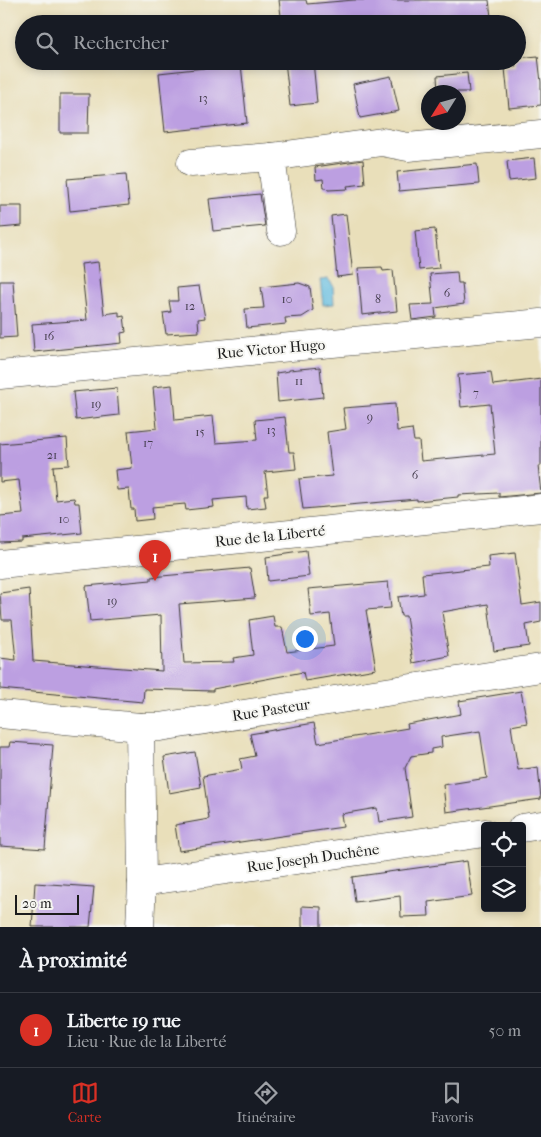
<!DOCTYPE html>
<html lang="fr">
<head>
<meta charset="utf-8">
<style>
	:root { --surface:#171b24; --page:#20242c; --text:#f1f3f6; --muted:#9ea1a6; --line:#363941; --accent:#d93025 }
	body { margin:0; font-family:"IM FELL French Canon",serif; background:var(--page); color:var(--text) }
	.controls { position:absolute; right:15px; bottom:15px; display:grid; overflow:hidden; border-radius:5px; box-shadow:0 2px 8px #0003 }
	.controls button { width:45px; height:45px; display:grid; place-items:center; padding:0; border:0; border-bottom:1px solid var(--line); background:var(--surface); color:var(--text); font:25px sans-serif }
	.compass { position:absolute; left:421px; top:85px; width:45px; height:45px; border-radius:50%; background:var(--surface); box-shadow:0 2px 8px #0003; rotate:233deg }
	.scale { position:absolute; left:15px; bottom:12px; width:64px; box-sizing:border-box; padding-left:5px; border:2px solid #1c1c1c; border-top:0; font-size:14px; line-height:18px; white-space:nowrap; color:#1c1c1c; -webkit-text-stroke:4px #f6f6f2; paint-order:stroke }
	.you { position:absolute; left:304px; top:638px; width:18px; height:18px; margin:-12px; border:4px solid #fff; border-radius:50%; background:#1a73e8; box-shadow:0 0 0 8px #1a73e833 }
	.badge { display:grid; place-items:center; width:32px; height:32px; border-radius:50%; background:var(--accent); color:#fff; font-size:16px; font-weight:700 }
	.pin { position:absolute; translate:-50% -41px; filter:drop-shadow(0 1px 2px #0008) }
	.pin::after { content:''; position:absolute; top:26px; width:18px; height:15px; background:inherit; clip-path:polygon(0 0,100% 0,50% 100%) }
	.list { margin:0; padding:0; list-style:none }
	h2 { display:flex; justify-content:space-between; align-items:center; height:65px; margin:0; padding:0 20px; font-size:21px }
	h2 small { font-size:16px; font-weight:400; color:var(--muted) }
	.list li { display:grid; grid-template-columns:32px 1fr auto; gap:15px; align-items:center; box-sizing:border-box; height:75px; padding:0 20px; border-top:1px solid var(--line) }
	.list b { display:block; font-size:19px; white-space:nowrap }
	.list p { margin:0; font-size:16px; white-space:nowrap; color:var(--muted) }
	.list em { font-size:16px; font-style:normal; color:var(--muted) }
	.icon { flex:none; width:28px; height:28px; fill:none; stroke:currentColor; stroke-width:2; stroke-linecap:round; stroke-linejoin:round }
	.map { position:relative; flex:none; width:541px; height:927px; overflow:hidden }
	.search { position:absolute; background:var(--surface); box-shadow:0 2px 8px #0003; left:15px; right:15px; top:15px; height:55px; display:flex; align-items:center; gap:12px; box-sizing:border-box; padding:0 18px; border-radius:28px; color:var(--muted); font-size:19px }
	.sheet { height:140px; background:var(--surface) }
	nav { display:flex; justify-content:space-around; align-items:center; box-sizing:border-box; height:70px; border-top:1px solid var(--line); background:var(--surface); font-size:14px; color:var(--muted) }
	nav a { display:grid; justify-items:center; gap:2px }
	nav .on { color:var(--accent) }
	.map>svg:first-child { display:block }
	.water { fill:#5fbadd; stroke:#3e6b7c }
	.building { fill:#bc9fe1 }
	.lines { fill:none; stroke-linecap:round; stroke-linejoin:round }
	.minor-casing { stroke:#3b3934; stroke-width:29 }
	.minor { stroke:#fff; stroke-width:28 }
	.labels { text-anchor:middle; stroke-width:4; stroke-linejoin:round; paint-order:stroke }
	.number-label { font-size:12px; fill:#443d4d }
	.street-label { font-size:15px; fill:#1c1c1c; stroke:#f6f6f2 }
</style>
</head>
<body>
<div class="map">
<svg width="541" height="927" viewBox="0 0 541 927">
	<rect width="100%" height="100%" fill="#f6f6f2"/>
	<filter id="ink" filterUnits="userSpaceOnUse"><feTurbulence type="fractalNoise" baseFrequency=".02" numOctaves="2"/><feDisplacementMap in="SourceGraphic" scale="10" xChannelSelector="R" yChannelSelector="G"/><feConvolveMatrix kernelMatrix="1 2 1 2 8 2 1 2 1" color-interpolation-filters="sRGB"/></filter>
	<filter id="wash" filterUnits="userSpaceOnUse"><feTurbulence type="fractalNoise" baseFrequency=".0096" numOctaves="4" result="noise"/><feDisplacementMap in="SourceGraphic" scale="20" xChannelSelector="R" yChannelSelector="G"/><feGaussianBlur stdDeviation="1.12" result="paint"/><feColorMatrix in="noise" values="0 0 0 0 0 0 0 0 0 0 0 0 0 0 0 0 0 1.4 0 .05"/><feComposite in="paint" operator="in"/></filter>
	<g filter="url(#wash)">
		<rect width="100%" height="100%" fill="#e9dfba"/>
		<polygon class="water" points="328,279 333,285 334,304 323,305 320,280"/>
		<g id="blocks">
			<g class="building">
				<polygon points="279,0 306,0 307,4 354,0 489,0 491,17 401,24 282,24"/>
				<polygon points="538,56 541,82 541,105 509,108 505,68 516,67 515,61 517,61 517,58"/>
				<polygon points="285,61 313,61 317,103 290,106"/>
				<polygon points="241,64 247,123 165,132 159,73"/>
				<polygon points="467,73 469,92 438,92 437,76"/>
				<polygon points="391,76 399,111 360,118 353,84"/>
				<polygon points="60,94 89,94 88,133 60,133"/>
				<polygon points="534,158 536,178 509,181 507,161"/>
				<polygon points="363,160 365,184 347,186 348,189 328,190 327,188 324,188 323,179 316,180 315,167"/>
				<polygon points="477,164 479,184 399,191 397,172"/>
				<polygon points="126,174 129,205 70,211 67,179"/>
				<polygon points="260,194 265,226 213,231 209,199"/>
				<polygon points="0,206 22,206 22,226 0,228"/>
				<polygon points="346,214 353,275 337,277 331,216"/>
				<polygon points="435,229 439,268 419,270 415,231"/>
				<polygon points="98,262 104,314 119,312 119,317 124,316 126,332 121,333 122,343 34,352 32,324 87,320 81,264"/>
				<polygon points="382,267 383,271 393,270 397,311 362,315 358,268"/>
				<polygon points="457,272 458,283 462,283 464,304 435,308 436,317 412,320 410,305 433,304 430,274"/>
				<polygon points="0,281 13,281 17,337 0,338"/>
				<polygon points="299,283 310,287 313,310 302,317 285,318 286,324 247,328 245,309 264,308 261,287"/>
				<polygon points="199,286 205,318 198,319 199,332 166,334 163,313 171,312 169,301 178,301 177,288"/>
				<polygon points="320,367 323,397 278,402 276,373 289,371 289,370"/>
				<polygon points="491,372 493,385 541,379 541,466 538,466 541,493 499,497 499,493 458,495 458,497 417,501 417,499 303,509 299,479 332,476 327,432 346,429 343,408 395,404 397,431 412,429 414,441 419,441 421,461 495,454 490,404 461,407 458,375"/>
				<polygon points="172,385 175,420 213,416 216,443 257,440 255,420 285,417 289,452 294,452 296,469 265,472 268,495 264,495 266,507 247,509 246,497 213,500 214,507 186,510 185,504 152,507 153,519 135,521 134,509 131,509 129,489 117,490 115,470 132,468 128,431 157,428 153,387"/>
				<polygon points="117,388 119,415 76,420 73,392"/>
				<polygon points="67,438 69,465 53,466 56,500 74,498 75,503 79,503 82,533 22,539 22,542 0,543 0,516 23,514 19,480 0,482 0,444"/>
				<polygon points="306,551 309,576 268,581 266,557"/>
				<polygon points="515,553 522,605 541,602 541,622 526,625 529,646 494,651 488,604 442,612 449,656 413,663 406,616 401,616 398,597 424,594 422,574 489,567 488,556"/>
				<polygon points="250,568 255,598 179,604 184,663 234,662 233,658 253,655 249,620 273,616 275,627 282,627 287,652 334,646 330,614 311,616 308,589 388,582 391,608 366,610 376,669 305,681 303,672 213,689 213,691 144,689 143,702 0,689 0,658 16,660 12,620 2,620 0,593 29,589 33,661 162,671 161,615 90,621 86,586 151,580 151,577"/>
				<polygon points="521,691 527,723 511,726 518,770 538,767 541,799 446,812 443,785 487,778 480,731 441,737 442,747 431,749 431,753 411,756 405,768 412,817 379,822 377,808 341,814 343,827 179,851 175,825 209,819 203,776 242,769 240,759 255,756 250,734 314,723 318,743 408,728 407,724 461,714 459,701"/>
				<polygon points="10,742 53,745 45,849 0,846 0,747 9,747"/>
				<polygon points="195,752 201,787 169,793 164,757"/>
				<polygon points="467,861 472,896 428,902 429,916 401,917 400,896 355,902 352,877"/>
				<polygon points="35,883 94,887 90,927 32,927"/>
				<polygon points="302,906 321,907 321,927 302,927"/>
			</g>
		</g>
	</g>
	<g filter="url(#ink)">
		<use href="#blocks" fill-opacity="0" stroke="#3b3934" stroke-width="1"/>
		<g class="lines">
			<g class="minor-casing">
				<g id="minor">
					<polyline points="191,163 271,157"/>
					<polyline points="281,231 271,157 382,142 408,147 541,134"/>
					<polyline points="0,375 541,323"/>
					<polyline points="0,564 541,508"/>
					<polyline points="0,714 140,727 160,727 541,668"/>
					<polyline points="140,727 142,882 140,927"/>
					<polyline points="522,828 541,825"/>
					<polyline points="142,882 485,833"/>
				</g>
			</g>
			<use href="#minor" class="minor"/>
		</g>
	</g>
	<g class="labels">
		<g class="number-label">
			<text x="203" y="102">13</text>
			<text x="447" y="297">6</text>
			<text x="287" y="303">10</text>
			<text x="378" y="303">8</text>
			<text x="190" y="310">12</text>
			<text x="49" y="340">16</text>
			<text x="299" y="385">11</text>
			<text x="476" y="397">7</text>
			<text x="96" y="408">19</text>
			<text x="370" y="421">9</text>
			<text x="271" y="434">13</text>
			<text x="200" y="436">15</text>
			<text x="148" y="447">17</text>
			<text x="52" y="459">21</text>
			<text x="415" y="479">6</text>
			<text x="64" y="523">10</text>
			<text x="112" y="605">19</text>
		</g>
		<g class="street-label">
			<text transform="translate(271 349) rotate(-5)" y="5">Rue Victor Hugo</text>
			<text transform="translate(270 536) rotate(-6)" y="5">Rue de la Liberté</text>
			<text transform="translate(271 710) rotate(-9)" y="5">Rue Pasteur</text>
			<text transform="translate(313 858) rotate(-8)" y="5">Rue Joseph Duchêne</text>
		</g>
	</g>
</svg>
<div class="controls">
<button><svg class="icon" aria-label="locate" viewBox="0 0 24 24"><circle cx="12" cy="12" r="6"/><path d="M12 2v4M12 18v4M2 12h4M18 12h4"/></svg></button>
<button><svg class="icon" aria-label="layers" viewBox="0 0 24 24"><path d="M12 4l9 5-9 5-9-5zM3 14l9 5 9-5"/></svg></button>
</div>
<svg class="compass" viewBox="-18 -18 36 36"><path d="M0-13l5 13h-10z" fill="#e53935"/><path d="M0 13l5-13h-10z" fill="#9ea1a6"/></svg>
<div class="scale">20 m</div>
<div class="you"></div>
<div class="pin badge" style="left:155px;top:581px">1</div>
<div class="search"><svg class="icon" aria-label="search" viewBox="0 0 24 24"><circle cx="10" cy="10" r="6"/><path d="M15 15l6 6"/></svg>Rechercher</div>
</div>
<section class="sheet">
<h2>À proximité<small></small></h2>
<ul class="list">
<li><span class="badge">1</span><div><b>Liberte 19 rue</b><p>Lieu · Rue de la Liberté</p></div><em>50 m</em></li>
</ul>
</section>
<nav>
<a class="on"><svg class="icon" aria-label="map" viewBox="0 0 24 24"><path d="M3 6l6-2 6 2 6-2v14l-6 2-6-2-6 2zM9 4v14M15 6v14"/></svg>Carte</a>
<a><svg class="icon" aria-label="directions" viewBox="0 0 24 24"><path d="M12 3l9 9-9 9-9-9zM9 14v-3h6M13 9l2 2-2 2"/></svg>Itinéraire</a>
<a><svg class="icon" aria-label="saved" viewBox="0 0 24 24"><path d="M7 4h10v16l-5-4-5 4z"/></svg>Favoris</a>
</nav>
</body>
</html>
